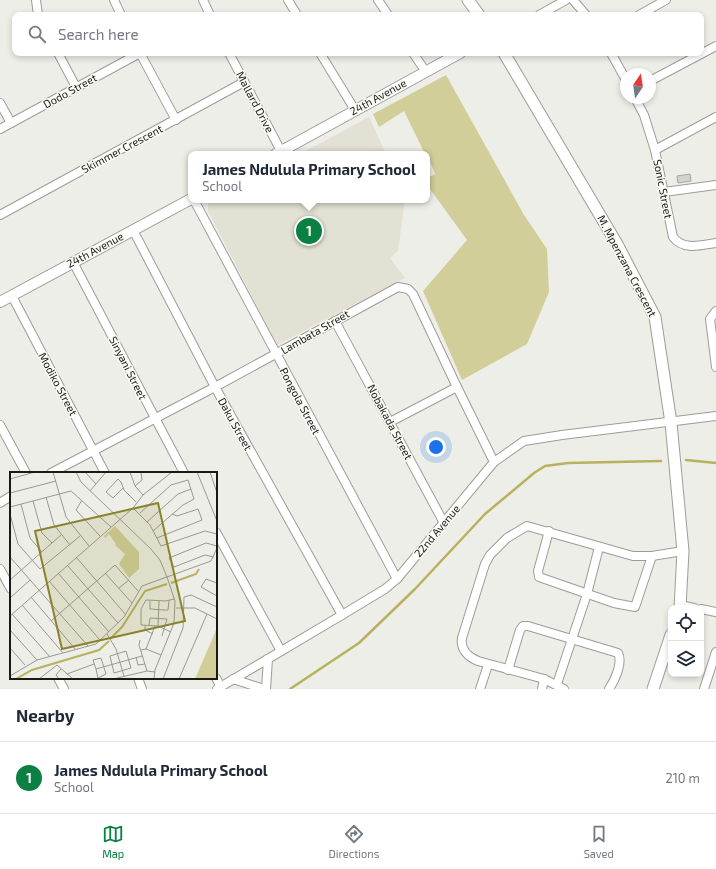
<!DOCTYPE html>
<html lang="en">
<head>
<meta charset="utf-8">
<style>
	:root { --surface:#fff; --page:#f6f6f7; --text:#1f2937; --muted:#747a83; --line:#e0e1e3; --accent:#0b8043 }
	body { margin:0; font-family:"Exo 2",sans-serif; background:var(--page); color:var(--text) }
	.controls { position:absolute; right:12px; bottom:12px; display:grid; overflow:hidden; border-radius:8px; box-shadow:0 2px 6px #0003 }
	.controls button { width:36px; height:36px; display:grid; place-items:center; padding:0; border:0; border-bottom:1px solid var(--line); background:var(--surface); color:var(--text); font:20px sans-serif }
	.compass { position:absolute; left:620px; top:68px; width:36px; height:36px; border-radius:50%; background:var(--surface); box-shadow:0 2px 6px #0003; rotate:13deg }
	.you { position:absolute; left:436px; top:447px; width:14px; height:14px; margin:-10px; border:3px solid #fff; border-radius:50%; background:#1a73e8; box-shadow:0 0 0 6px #1a73e833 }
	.badge { display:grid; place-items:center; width:26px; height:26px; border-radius:50%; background:var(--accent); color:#fff; font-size:13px; font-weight:700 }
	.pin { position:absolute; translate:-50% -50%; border:2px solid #fff; box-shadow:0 1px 4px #0006 }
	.popup { position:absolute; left:188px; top:151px; width:242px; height:52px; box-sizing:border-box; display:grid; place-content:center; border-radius:8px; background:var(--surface); filter:drop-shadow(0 1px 3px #0005); font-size:13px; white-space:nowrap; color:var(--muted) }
	.popup b { font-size:15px; color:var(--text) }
	.popup::after { content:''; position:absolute; left:50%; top:100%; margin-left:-8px; border:8px solid transparent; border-top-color:var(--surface) }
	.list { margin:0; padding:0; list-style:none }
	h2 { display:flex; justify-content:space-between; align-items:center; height:52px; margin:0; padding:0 16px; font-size:17px }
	h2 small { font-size:13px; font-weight:400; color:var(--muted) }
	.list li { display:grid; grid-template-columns:26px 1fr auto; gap:12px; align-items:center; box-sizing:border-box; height:72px; padding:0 16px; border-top:1px solid var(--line) }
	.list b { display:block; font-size:15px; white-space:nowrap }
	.list p { margin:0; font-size:13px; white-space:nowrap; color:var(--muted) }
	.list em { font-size:13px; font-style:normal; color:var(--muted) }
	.icon { flex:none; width:22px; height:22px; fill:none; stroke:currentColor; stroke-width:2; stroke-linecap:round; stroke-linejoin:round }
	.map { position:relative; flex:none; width:716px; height:689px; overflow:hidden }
	.search { position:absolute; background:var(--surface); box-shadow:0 2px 6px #0003; left:12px; right:12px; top:12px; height:44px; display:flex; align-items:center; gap:10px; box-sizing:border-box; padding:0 14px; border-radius:8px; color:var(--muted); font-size:15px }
	.sheet { height:124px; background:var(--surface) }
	nav { display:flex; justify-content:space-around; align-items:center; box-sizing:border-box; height:56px; border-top:1px solid var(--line); background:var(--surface); font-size:11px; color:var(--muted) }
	nav a { display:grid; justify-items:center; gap:2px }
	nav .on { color:var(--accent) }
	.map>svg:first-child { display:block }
	.built { fill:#e2e1d4 }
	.green { fill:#d1ce9a }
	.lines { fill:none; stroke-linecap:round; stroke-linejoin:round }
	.stream { stroke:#b7b160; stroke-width:2.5 }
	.building { fill:#d3d3cd; stroke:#a6a6a0 }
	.minor-casing { stroke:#9d9d97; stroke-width:10 }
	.tertiary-casing { stroke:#9d9d97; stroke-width:12 }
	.secondary-casing { stroke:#9d9d97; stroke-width:13 }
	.minor { stroke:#fff; stroke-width:8 }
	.tertiary { stroke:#fff; stroke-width:10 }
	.secondary { stroke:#fff; stroke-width:11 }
	.labels { text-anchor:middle; stroke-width:3; stroke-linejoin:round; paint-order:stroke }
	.street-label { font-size:11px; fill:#191916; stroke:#fbfbf5 }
	.inset-river { fill:none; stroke:#b7b160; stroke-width:2 }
	.inset-road { fill:none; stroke:#999994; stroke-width:1 }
	.view { fill:#8a832b; fill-opacity:0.15; stroke:#8a832b; stroke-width:2 }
	.inset-edge { fill:none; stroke:#191916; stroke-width:2 }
</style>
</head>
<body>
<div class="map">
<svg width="716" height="689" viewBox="0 0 716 689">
	<rect width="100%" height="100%" fill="#eeeee8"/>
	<g class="built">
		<polygon points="369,117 386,154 300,154"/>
		<polygon points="215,200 405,200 398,251 390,258 405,278 277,345 208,211 208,204"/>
	</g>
	<polygon class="green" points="446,75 524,215 547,249 549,292 527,344 462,380 423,291 467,240 427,185 427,178 435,174 427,154 425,154 404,111 379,127 373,114"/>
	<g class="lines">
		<g class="stream">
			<polyline points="686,460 716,463"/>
			<polyline points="290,689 359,643 415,589 485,514 534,473 545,466 568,463 661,461"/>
		</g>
	</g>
	<polygon class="building" points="690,174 691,181 678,183 677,176"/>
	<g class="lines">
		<g class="minor-casing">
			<g id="minor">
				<polyline points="36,0 38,15"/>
				<polyline points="114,0 121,15"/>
				<polyline points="203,0 210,15"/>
				<polyline points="288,0 297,15"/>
				<polyline points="378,0 388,15"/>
				<polyline points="573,0 586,15"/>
				<polyline points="539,15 566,0"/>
				<polyline points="639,15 666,0"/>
				<polyline points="58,53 76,87"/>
				<polyline points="140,53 176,120"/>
				<polyline points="229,53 281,151"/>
				<polyline points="320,53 355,110"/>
				<polyline points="413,53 426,72"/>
				<polyline points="611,53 626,80"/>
				<polyline points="650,81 716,46"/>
				<path d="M635,98l9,17 11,35 18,87c11,14 28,8 43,6"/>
				<polyline points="0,103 11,123"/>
				<polyline points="0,129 140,53"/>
				<polyline points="655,150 716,117"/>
				<polyline points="664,192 716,185"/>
				<polyline points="194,200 397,579"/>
				<polyline points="0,215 244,82"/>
				<polyline points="133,230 215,387 342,615"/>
				<polyline points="73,262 184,473"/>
				<polyline points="12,296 105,473"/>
				<polyline points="716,311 710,319 716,367"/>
				<polyline points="335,321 444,523"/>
				<polyline points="390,422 457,387"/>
				<polyline points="0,425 26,473"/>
				<polyline points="51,473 215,387 398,287 408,289 413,294 457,387 494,462"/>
				<polyline points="0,503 11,496"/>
				<polyline points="549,531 538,571 539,577 614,603 635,607 652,556"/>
				<polyline points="216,532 281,651"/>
				<polyline points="0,569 11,589"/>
				<polyline points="680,605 694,608"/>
				<polyline points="701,609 716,612"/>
				<path d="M508,670l12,-40 3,-4h5l90,27c5,10 -3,27 -9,36"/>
				<polyline points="58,678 64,689"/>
				<polyline points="138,678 142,689"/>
				<polyline points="216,678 221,687"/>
				<polyline points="233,679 264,689"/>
				<polyline points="557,684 587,594 599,547"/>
				<polyline points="217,689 342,615 385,589 397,579 494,462 524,441 562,435 716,416"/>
				<polyline points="266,689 268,659"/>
				<polyline points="480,689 488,665"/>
				<polyline points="542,689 544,679"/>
				<path d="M564,689l-20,-10 -66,-18c-10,-4 -18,-12 -16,-23l23,-74 5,-9 17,-17 20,-12 106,30h19l31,-5"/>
				<polyline points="704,689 716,652"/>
			</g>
		</g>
		<g class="tertiary-casing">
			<g id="tertiary">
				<polyline points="276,154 460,53"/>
				<polyline points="0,302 191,199"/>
			</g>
		</g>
		<g class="secondary-casing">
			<g id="secondary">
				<polyline points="468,0 479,15"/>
				<polyline points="504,53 617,244 655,317 671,423 683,551 680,608"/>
				<polyline points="653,689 671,635"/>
			</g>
		</g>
		<use href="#minor" class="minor"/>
		<use href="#tertiary" class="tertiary"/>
		<use href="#secondary" class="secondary"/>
	</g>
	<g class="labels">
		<g class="street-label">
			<text transform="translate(70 91) rotate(-29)" y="4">Dodo Street</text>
			<text transform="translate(378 97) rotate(-29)" y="4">24th Avenue</text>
			<text transform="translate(255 102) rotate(62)" y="4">Mallard Drive</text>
			<text transform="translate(122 149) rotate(-28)" y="4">Skimmer Crescent</text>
			<text transform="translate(663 189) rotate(79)" y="4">Sonic Street</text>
			<text transform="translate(95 250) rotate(-28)" y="4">24th Avenue</text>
			<text transform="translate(627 266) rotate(62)" y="4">M. Mpenzana Crescent</text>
			<text transform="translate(315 332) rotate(-30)" y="4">Lambata Street</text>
			<text transform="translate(128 368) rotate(63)" y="4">Sinyani Street</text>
			<text transform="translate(58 384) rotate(62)" y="4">Modiko Street</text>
			<text transform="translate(300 401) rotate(62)" y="4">Pongola Street</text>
			<text transform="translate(390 422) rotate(62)" y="4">Nobakada Street</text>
			<text transform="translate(235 424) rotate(61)" y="4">Daku Street</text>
			<text transform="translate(437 531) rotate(-50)" y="4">22nd Avenue</text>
		</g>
	</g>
	<g transform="translate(10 472)">
		<rect width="207" height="207" fill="#eeeee8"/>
		<path d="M105,54l24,26v17l-10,9 -10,-14 6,-10 -10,-9 1,-1 -7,-10 -4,4 -1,-2zM207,156v51h-22z" fill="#d1ce9a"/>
		<path class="inset-river" d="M161,111l25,-9 3,-5M100,167l12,-12 23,-36 22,-7M6,207l16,-9 67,-20 10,-9"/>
		<path class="inset-road" d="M43,0l13,45 23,29M66,0l5,10 70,67 9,11 7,17 8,24 -1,22 -19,47 -1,9M75,0l11,12M120,0l5,14 7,-6 -1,-8M187,0l20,49M200,0l7,21M0,7l25,-7M125,14l8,9M113,16l-10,10 -7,-6 12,-13 3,3 3,8 12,12M80,19l16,-19M0,21l46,-12M36,25l8,28 16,20M72,28l-6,10 24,26M23,29l9,32 10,10M11,32l9,34 12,14M0,35l61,-16 40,36M123,36l17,17 11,21 44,-15 12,3M130,41l31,-28 17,-5 6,19 -11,6 -30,26M0,42l8,30 22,25 40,-33M137,50l31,-28 13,-5M147,66l45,-18 -4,-11 -21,7 -5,-2M0,85l78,89M66,85l50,58M204,85l-9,-2 -31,12 -5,-9 37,-15 11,3M57,93l51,58M48,101l51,59M95,101l27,30M0,108l51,-45M39,109l51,59M207,111l-11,-4 -5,8 16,9M109,116l10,-8M21,125l45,53M0,126l20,-18M140,129v8l14,1h4l1,-9M12,133l41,48M166,136h19l22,11M2,142l38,43M0,144l123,-108 10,-13 29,-23M41,149l64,-56 23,26M135,154v4l8,4M139,154l1,-8 17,1 -5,17M148,154l1,-25M0,158l27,30M161,160l-13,-6 -17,-1v-16l5,-9 20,1 8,-2M97,162l9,15 8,27M130,168l-1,5 8,26M0,176l15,17M136,177l9,-23M131,178l5,-1 15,6M116,179l5,17 -17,5 -4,-17zM126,185l2,8 7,-1M86,197l46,-13M57,202l27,-10M0,204l27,-16 59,-16 28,-27 18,-31 69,-25 6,-13M88,206l8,-4 -5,-16 -8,2 3,9 2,9 1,1M29,207l18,-14 16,14M49,207l-3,-4 5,-6M103,207l34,-8 8,1M153,207l20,-51 1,-31 7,-2 26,12M169,207l28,-65"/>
		<path class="view" d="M148,31l27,118 -123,28 -27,-118z"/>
		<rect width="207" height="207" class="inset-edge"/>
	</g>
</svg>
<div class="controls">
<button><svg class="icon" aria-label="locate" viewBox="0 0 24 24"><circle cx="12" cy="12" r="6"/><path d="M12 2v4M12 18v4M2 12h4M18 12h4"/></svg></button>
<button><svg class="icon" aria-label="layers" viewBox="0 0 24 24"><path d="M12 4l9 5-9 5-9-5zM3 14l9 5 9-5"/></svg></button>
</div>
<svg class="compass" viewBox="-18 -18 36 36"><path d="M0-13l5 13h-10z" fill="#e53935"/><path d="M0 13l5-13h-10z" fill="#747a83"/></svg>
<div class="you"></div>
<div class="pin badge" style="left:309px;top:231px">1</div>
<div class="popup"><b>James Ndulula Primary School</b>School</div>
<div class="search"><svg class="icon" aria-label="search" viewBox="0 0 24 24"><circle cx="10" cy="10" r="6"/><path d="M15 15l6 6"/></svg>Search here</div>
</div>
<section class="sheet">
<h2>Nearby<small></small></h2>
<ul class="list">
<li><span class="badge">1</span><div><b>James Ndulula Primary School</b><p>School</p></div><em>210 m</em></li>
</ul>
</section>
<nav>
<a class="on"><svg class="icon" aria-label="map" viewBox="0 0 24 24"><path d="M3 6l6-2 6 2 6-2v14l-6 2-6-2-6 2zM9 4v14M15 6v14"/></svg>Map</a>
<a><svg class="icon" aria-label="directions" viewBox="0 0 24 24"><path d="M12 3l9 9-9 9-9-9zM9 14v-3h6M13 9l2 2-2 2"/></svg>Directions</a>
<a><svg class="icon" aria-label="saved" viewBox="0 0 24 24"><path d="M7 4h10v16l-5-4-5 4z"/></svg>Saved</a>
</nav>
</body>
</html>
